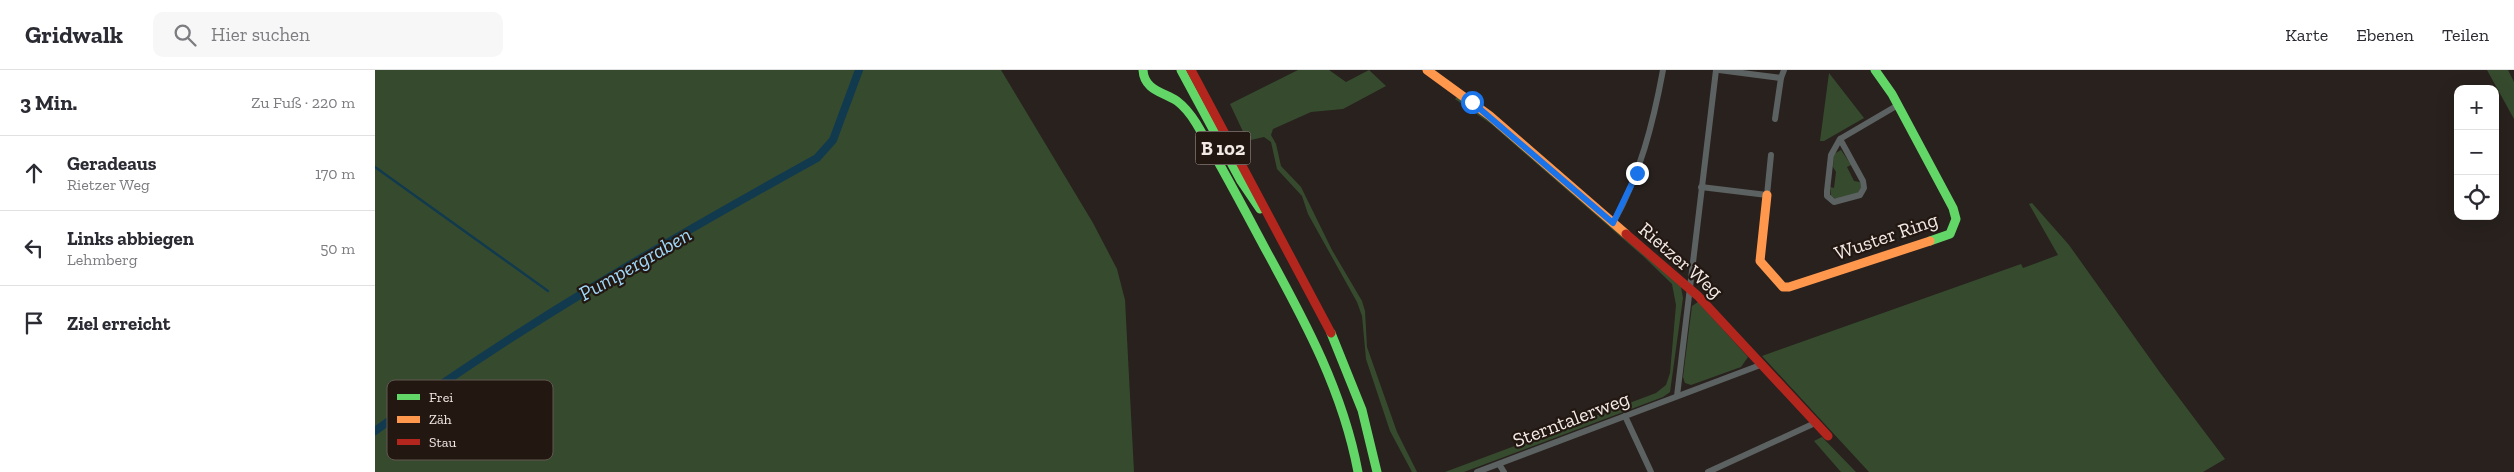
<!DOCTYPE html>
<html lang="de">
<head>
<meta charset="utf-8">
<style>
	:root { --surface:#fff; --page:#f7f7f7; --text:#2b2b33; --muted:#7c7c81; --line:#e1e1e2 }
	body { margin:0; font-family:"Zilla Slab",serif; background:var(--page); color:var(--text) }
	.controls { position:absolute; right:15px; top:15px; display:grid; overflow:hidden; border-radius:10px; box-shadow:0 5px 20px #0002 }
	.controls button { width:45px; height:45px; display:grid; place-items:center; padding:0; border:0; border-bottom:1px solid var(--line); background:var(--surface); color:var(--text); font:25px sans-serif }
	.stop { position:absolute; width:15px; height:15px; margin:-11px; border:4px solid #1a73e8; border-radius:50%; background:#fff }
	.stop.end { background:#1a73e8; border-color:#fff; box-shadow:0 1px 5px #0008 }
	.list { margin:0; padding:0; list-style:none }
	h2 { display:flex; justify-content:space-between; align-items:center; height:65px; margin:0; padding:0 20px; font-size:21px }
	h2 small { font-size:16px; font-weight:400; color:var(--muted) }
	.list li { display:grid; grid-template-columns:32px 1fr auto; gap:15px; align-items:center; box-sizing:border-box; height:75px; padding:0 20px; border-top:1px solid var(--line) }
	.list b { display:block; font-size:19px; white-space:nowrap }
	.list p { margin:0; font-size:16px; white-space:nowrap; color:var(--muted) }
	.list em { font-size:16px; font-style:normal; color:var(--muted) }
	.icon { flex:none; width:28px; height:28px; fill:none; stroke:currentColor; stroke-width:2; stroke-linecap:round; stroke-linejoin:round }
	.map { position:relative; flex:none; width:2139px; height:402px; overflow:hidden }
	header { display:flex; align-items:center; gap:30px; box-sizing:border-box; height:70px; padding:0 25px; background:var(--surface); border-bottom:1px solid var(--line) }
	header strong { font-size:24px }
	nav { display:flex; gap:28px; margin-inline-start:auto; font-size:18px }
	.search { width:350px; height:45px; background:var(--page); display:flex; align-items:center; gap:12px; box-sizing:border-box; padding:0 18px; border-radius:10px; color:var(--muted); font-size:19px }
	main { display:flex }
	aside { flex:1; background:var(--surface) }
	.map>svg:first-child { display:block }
	.green { fill:#364b2e }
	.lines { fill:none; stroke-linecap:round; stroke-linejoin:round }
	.stream { stroke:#123a4f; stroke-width:2.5 }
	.canal { stroke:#123a4f; stroke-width:8 }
	.street { stroke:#5c6261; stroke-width:6 }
	.fast { stroke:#63d668; stroke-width:9 }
	.slow { stroke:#ff974d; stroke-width:9 }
	.jam { stroke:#b3261e; stroke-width:9 }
	.route { stroke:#1a73e8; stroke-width:6 }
	.labels { text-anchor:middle; stroke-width:4.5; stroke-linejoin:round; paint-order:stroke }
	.shield { fill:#231711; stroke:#b5aba6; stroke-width:1 }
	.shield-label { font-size:19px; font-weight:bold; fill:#f3eae6 }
	.street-label { font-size:20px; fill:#f3eae6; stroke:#231711 }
	.water-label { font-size:21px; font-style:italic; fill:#a0d8f9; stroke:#231711 }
	.key { fill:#231711; stroke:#615651; stroke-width:1 }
	.key-label { font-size:14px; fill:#f3eae6 }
</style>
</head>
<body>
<header>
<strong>Gridwalk</strong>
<div class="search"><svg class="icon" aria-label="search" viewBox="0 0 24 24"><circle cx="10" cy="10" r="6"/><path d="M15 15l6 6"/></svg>Hier suchen</div>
<nav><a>Karte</a><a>Ebenen</a><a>Teilen</a></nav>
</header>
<main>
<aside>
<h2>3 Min.<small>Zu Fuß · 220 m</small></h2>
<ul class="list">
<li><svg class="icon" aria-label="ahead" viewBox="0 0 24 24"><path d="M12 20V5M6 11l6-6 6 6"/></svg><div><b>Geradeaus</b><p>Rietzer Weg</p></div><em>170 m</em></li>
<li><svg class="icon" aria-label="left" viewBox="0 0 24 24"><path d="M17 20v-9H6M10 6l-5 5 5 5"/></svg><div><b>Links abbiegen</b><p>Lehmberg</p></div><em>50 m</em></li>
<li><svg class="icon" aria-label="arrive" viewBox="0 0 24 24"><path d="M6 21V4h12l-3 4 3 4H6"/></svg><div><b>Ziel erreicht</b></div></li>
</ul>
</aside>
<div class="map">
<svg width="2139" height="402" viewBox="0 0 2139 402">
	<rect width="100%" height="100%" fill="#28211e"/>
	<g class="green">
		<polygon points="0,0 626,0 718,153 742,199 750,230 759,402 0,402"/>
		<polygon points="923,0 954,0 971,12 994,0 1011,16 968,39 936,42 898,59 896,65 901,74 906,96 926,117 957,180 987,231 990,241 992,277 1022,362 1042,402 1037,402 1015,361 991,289 987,246 982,232 933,144 927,126 902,99 896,72 889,67 876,70 871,68 855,34"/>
		<polygon points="2112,0 2133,0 2139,12 2139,49"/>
		<polygon points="1454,3 1489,48 1449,71 1445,71"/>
		<polygon points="1083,26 1105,41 1306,217 1308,228 1295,322 1288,327 1089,402 1070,402 1281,323 1291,315 1295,303 1301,235 1297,214 1269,187 1116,54 1080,29"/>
		<polygon points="1466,80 1476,95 1472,97 1479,111 1485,112 1486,117 1483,123 1461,129 1456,126 1455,117 1459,118 1461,102 1458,97 1459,84"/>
		<polygon points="1657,133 1694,175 1786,304 1850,389 1828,402 1494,402 1387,286 1646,194 1648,198 1683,185 1654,134"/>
		<polygon points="1323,232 1373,287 1366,297 1316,315 1310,313 1308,307 1317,236"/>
		<polygon points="1447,367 1481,402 1466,402 1439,371"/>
	</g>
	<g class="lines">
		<polyline class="stream" points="0,97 173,221"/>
		<path class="canal" d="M0,361c140,-102 290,-189 442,-273l16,-18 26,-70"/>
		<g class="street">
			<polyline points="1344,0 1406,8 1409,0"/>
			<polyline points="1400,49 1406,8"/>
			<polyline points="1465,69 1456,85 1452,121 1452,126 1459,132 1485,125 1489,118 1488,111 1465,69 1523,35"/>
			<polyline points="1326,117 1392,125 1396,85"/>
			<path d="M1238,153c27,-48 40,-99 50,-153"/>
			<polyline points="1302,326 1341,0"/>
			<polyline points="1250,346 1276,402"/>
			<polyline points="1124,394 1129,402"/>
			<polyline points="1102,402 1388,294"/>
			<polyline points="1333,402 1440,353"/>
		</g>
		<g class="fast">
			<path d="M768,0c1,20 20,22 34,31 8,6 14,14 19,22 25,42 48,86 71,129 39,71 76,140 91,220"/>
			<polyline points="806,0 866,111 885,139"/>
			<polyline points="1500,0 1517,24 1578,138 1581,149 1575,164 1555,171"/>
			<polyline points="956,263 987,340 1002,402"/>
		</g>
		<g class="slow">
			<polyline points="1052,0 1115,46 1251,164"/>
			<polyline points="1392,125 1385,191 1408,217 1414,217 1555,171"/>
		</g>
		<g class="jam">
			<polyline points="816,0 956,263"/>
			<polyline points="1251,164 1323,226 1453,366"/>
		</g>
	</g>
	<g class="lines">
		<polyline class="route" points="1097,32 1238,153 1262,103"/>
	</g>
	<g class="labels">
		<rect class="shield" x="820.5" y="61.5" width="55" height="33" rx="4"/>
		<g class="shield-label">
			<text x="848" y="85">B 102</text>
		</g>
		<g class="street-label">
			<text transform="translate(1511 166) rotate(-19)" y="7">Wuster Ring</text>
			<text transform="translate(1306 190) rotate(41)" y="7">Rietzer Weg</text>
			<text transform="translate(1196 349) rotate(-21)" y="7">Sterntalerweg</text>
		</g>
		<g class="water-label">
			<text transform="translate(260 194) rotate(-30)" y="7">Pumpergraben</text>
		</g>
	</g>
	<rect x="12" y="310" width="166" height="80" rx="8" class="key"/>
	<rect x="22" y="324" width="23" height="6" fill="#63d668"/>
	<rect x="22" y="346" width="23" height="7" fill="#ff974d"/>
	<rect x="22" y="369" width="23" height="6" fill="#b3261e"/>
	<g class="key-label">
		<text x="54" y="332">Frei</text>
		<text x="54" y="354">Zäh</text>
		<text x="54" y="377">Stau</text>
	</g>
</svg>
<div class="controls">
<button>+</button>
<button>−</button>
<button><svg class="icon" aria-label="locate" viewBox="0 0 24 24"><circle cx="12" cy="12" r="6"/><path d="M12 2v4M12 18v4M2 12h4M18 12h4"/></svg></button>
</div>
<div class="stop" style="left:1097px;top:32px"></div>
<div class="stop end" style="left:1262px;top:103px"></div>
</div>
</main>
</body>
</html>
